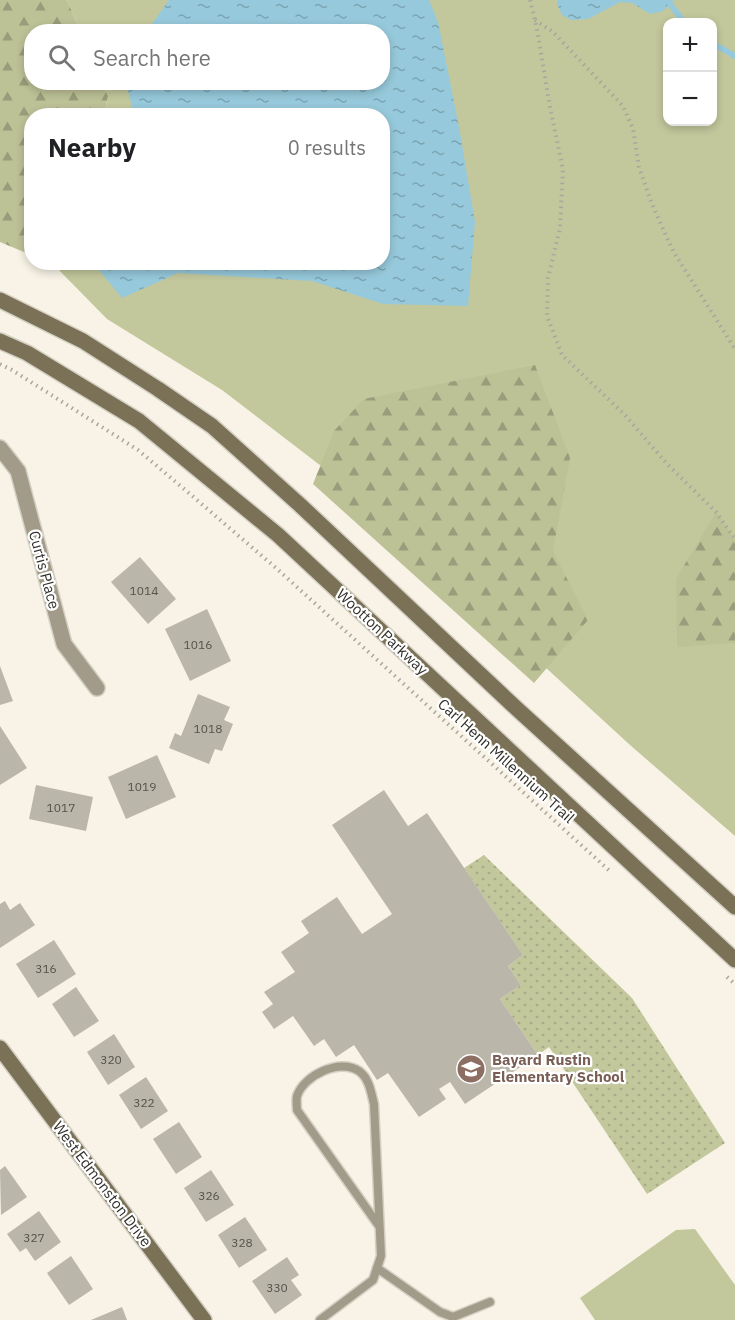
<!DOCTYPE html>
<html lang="en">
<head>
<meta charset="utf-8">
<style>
	:root { --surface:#fff; --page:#f2f2f2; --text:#202124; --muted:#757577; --line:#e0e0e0 }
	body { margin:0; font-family:"IBM Plex Sans",sans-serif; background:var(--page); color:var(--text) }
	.controls { position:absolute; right:18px; top:18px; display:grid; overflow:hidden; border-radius:12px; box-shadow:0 3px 9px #0003 }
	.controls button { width:54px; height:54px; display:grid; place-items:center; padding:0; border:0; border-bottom:2px solid var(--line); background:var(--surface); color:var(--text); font:30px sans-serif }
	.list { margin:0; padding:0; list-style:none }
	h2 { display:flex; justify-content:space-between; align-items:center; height:78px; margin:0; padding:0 24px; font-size:26px }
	h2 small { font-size:20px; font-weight:400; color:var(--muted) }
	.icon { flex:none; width:33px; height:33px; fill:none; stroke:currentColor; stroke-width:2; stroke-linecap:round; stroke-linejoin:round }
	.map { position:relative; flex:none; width:735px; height:1320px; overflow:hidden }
	.search { position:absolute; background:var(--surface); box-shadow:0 3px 9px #0003; left:24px; top:24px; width:366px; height:66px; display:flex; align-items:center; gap:15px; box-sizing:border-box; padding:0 21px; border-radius:24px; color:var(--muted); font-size:22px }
	.panel { position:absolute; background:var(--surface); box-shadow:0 3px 9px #0003; left:24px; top:108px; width:366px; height:162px; border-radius:24px }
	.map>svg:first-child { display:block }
	.grass { fill:#c2c79c; fill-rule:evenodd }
	.forest { fill:url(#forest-firs) }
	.park { fill:url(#park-dots) }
	.water { fill:url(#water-ripples) }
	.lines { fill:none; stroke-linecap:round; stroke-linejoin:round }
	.stream { stroke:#96c9db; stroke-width:6 }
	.building { fill:#bab6aa }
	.lane-casing { stroke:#d4d0c4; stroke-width:11 }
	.street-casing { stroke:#d4d0c4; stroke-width:18 }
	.secondary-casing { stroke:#d4d0c4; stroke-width:18 }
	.path { stroke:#aaa69c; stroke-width:4; stroke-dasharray:1.5 4.5; stroke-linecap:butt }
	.lane { stroke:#a29b89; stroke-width:8 }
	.street { stroke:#a29b89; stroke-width:15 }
	.secondary { stroke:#7b7157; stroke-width:15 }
	.labels { text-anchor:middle; stroke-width:4.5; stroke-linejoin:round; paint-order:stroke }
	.number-label { font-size:12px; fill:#54524b }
	.street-label { font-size:15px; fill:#32302b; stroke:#fff }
	.education-label { font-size:15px; font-weight:bold; fill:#785e54; stroke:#fff; text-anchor:start }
</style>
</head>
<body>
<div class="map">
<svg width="735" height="1320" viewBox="0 0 735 1320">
	<defs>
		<pattern id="forest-firs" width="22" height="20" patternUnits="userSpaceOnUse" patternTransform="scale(1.5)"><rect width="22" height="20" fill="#bdc196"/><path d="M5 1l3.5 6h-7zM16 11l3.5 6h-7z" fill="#9a9d7b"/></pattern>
		<pattern id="park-dots" width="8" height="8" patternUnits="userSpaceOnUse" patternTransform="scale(1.5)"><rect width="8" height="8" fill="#c2c79c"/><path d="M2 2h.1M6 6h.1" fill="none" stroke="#a7ab87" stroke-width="1.8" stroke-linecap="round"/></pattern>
		<pattern id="water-ripples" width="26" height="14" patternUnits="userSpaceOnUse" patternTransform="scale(1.5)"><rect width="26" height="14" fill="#96c9db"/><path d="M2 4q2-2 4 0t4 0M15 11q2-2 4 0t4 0" fill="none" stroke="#7ba4b2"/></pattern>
	</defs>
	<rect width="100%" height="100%" fill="#f8f3e6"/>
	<g class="grass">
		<path d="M66,0h669v836l-105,-91 -279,-256 -129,-99 -115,-71 -54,-55v-2h329v-146l-278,-1 4,-19 -6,-13 280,-1v-50l-302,-1 -12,-29zM668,22h44v100h-44z"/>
		<polygon points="695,1229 735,1285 735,1320 595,1320 580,1298 676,1230"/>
	</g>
	<g class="forest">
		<polygon points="0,0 66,0 68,2 80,31 32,32 32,82 102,83 108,96 104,115 32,116 31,255 0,242"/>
		<polygon points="535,365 570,458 553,551 588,620 534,683 313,484 334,431 364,399"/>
		<polygon points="716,512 735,539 735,643 677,647 676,579"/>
	</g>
	<polygon class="park" points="484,855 632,998 725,1143 647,1194 549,1047 538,1055 500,999 521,985 508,966 523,955 464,868"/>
	<g class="water">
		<polygon points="169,0 429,0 438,22 459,127 475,222 468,306 383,304 312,281 178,273 122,298 93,263 382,262 382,116 134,115 126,83 382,82 382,32 147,31"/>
		<polygon points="558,0 674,0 663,11 650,14 632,3 620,2 588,19 571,20 562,15 557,4"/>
	</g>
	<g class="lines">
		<g class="stream">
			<polyline points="670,4 684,22"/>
			<polyline points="712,43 735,56"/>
		</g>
	</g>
	<g class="building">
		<polygon points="140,557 176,599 148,624 111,582"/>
		<polygon points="207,609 231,661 190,681 165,629"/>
		<polygon points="0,666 13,701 0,705"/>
		<polygon points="198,694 230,707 224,720 233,724 222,751 215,749 209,764 169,748 175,733 181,736"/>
		<polygon points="0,726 27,768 0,785"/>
		<polygon points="157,755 176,797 126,819 108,777"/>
		<polygon points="36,785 93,797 86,831 29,819"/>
		<polygon points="384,790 408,826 427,813 523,955 508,966 521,985 500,999 538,1055 465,1104 450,1082 439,1089 446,1099 419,1117 388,1073 377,1080 354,1045 336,1057 324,1039 314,1046 293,1016 274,1029 262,1012 273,1004 264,992 295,972 281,952 309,933 301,921 337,897 362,934 392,914 332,825"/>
		<polygon points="5,901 10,910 20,903 35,925 0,948 0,904"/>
		<polygon points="54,940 76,974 38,998 16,964"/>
		<polygon points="76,987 99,1021 74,1037 52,1004"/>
		<polygon points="114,1034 135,1067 108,1085 87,1052"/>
		<polygon points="146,1077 168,1111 141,1129 119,1095"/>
		<polygon points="179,1122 202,1157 176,1174 153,1139"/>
		<polygon points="5,1166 27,1197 1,1215 0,1170"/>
		<polygon points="211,1170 234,1205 206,1222 184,1188"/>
		<polygon points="39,1211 61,1242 35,1261 26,1248 20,1252 7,1234"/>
		<polygon points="245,1217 267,1250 239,1268 218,1235"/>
		<polygon points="71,1256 93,1289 69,1305 47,1273"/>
		<polygon points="287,1257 299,1275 291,1280 302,1295 275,1314 252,1281"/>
		<polygon points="122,1307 127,1320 91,1320"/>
	</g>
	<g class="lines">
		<g class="lane-casing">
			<g id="lane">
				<polyline points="377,1268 440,1312 453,1317 490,1302"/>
				<path d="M320,1320l53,-40 8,-24 -7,-152c-3,-12 -5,-26 -15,-33 -19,-13 -55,4 -62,25 -1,4 0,10 0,14l82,116"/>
			</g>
		</g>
		<g class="street-casing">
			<polyline id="street" points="0,448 18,471 64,644 97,688"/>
		</g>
		<g class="secondary-casing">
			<g id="secondary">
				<polyline points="0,300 83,341 158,389 212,426 300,505 516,708 735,907"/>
				<polyline points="0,341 27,353 139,421 278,535 735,960"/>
				<polyline points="0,1048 204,1320"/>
			</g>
		</g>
		<g class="path">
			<polyline points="530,0 537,29 550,107 563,170 560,228 548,278 547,316 562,355 625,415 667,464 716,512 735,539"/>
			<polyline points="535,20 553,32 623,106 633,129 639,167 652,204 673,251 735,349"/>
			<polyline points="0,364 12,370 138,450 197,500 276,568 612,873"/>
			<polyline points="727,977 735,984"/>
		</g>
		<use href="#lane" class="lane"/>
		<use href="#street" class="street"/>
		<use href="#secondary" class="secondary"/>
	</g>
	<defs>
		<g id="school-disc" transform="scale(1.5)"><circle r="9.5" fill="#8d6e63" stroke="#fff"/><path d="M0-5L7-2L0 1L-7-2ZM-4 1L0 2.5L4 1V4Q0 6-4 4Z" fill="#fff"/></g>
	</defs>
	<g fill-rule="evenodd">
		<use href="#school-disc" x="471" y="1069"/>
	</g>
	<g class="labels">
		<g class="number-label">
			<text x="144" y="595">1014</text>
			<text x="198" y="649">1016</text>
			<text x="208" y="733">1018</text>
			<text x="142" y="791">1019</text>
			<text x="61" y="812">1017</text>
			<text x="46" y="973">316</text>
			<text x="111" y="1064">320</text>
			<text x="144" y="1107">322</text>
			<text x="209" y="1200">326</text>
			<text x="34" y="1242">327</text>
			<text x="242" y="1247">328</text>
			<text x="277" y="1292">330</text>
		</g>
		<g class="street-label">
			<text transform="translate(44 570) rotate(75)" y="5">Curtis Place</text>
			<text transform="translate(382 632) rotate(43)" y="5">Wootton Parkway</text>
			<text transform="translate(506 761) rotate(42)" y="5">Carl Henn Millennium Trail</text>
			<text transform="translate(102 1184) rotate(53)" y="5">West Edmonston Drive</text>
		</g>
		<g class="education-label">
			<text x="492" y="1065">Bayard Rustin<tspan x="492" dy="17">Elementary School</tspan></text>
		</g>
	</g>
</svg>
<div class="controls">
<button>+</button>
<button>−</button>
</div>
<div class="search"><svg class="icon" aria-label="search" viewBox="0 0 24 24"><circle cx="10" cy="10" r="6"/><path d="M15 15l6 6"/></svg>Search here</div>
<section class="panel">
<h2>Nearby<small>0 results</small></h2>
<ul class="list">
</ul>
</section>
</div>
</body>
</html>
